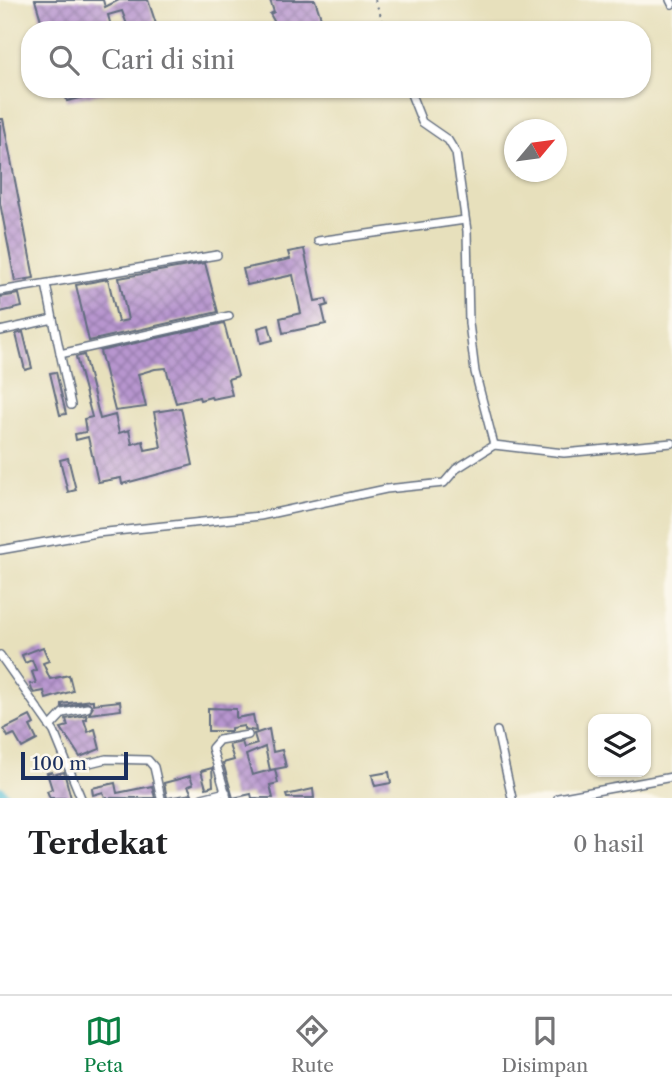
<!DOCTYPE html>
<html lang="id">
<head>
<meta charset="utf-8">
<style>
	:root { --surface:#fff; --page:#f6f6f6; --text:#202124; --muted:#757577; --line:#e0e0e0; --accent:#0b8043 }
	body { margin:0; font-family:"Libre Caslon Text",serif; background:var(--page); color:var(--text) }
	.controls { position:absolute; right:21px; bottom:21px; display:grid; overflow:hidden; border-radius:14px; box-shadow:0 2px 5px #0004 }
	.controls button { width:63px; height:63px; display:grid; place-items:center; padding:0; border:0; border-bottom:2px solid var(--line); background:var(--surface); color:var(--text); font:35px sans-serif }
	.compass { position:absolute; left:504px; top:119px; width:63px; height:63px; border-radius:50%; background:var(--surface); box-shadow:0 2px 5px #0004; rotate:61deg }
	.scale { position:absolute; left:21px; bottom:18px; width:107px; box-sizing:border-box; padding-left:7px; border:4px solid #1b2f5e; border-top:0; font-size:19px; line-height:24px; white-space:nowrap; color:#1b2f5e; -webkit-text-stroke:5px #fbf7ec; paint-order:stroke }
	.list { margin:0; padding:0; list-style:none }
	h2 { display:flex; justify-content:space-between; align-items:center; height:91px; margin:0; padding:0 28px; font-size:30px }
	h2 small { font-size:23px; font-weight:400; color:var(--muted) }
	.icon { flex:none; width:38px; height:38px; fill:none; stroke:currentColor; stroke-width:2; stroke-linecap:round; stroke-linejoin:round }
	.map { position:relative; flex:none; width:672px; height:798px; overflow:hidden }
	.search { position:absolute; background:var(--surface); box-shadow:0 2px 5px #0004; left:21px; right:21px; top:21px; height:77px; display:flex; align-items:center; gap:18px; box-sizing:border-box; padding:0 24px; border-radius:28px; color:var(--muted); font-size:26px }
	.sheet { height:196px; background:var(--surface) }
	nav { display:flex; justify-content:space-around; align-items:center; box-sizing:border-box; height:98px; border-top:2px solid var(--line); background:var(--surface); font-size:19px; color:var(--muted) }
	nav a { display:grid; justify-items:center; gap:4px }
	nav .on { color:var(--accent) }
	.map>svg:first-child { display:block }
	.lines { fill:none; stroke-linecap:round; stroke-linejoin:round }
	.river { stroke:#58bfd6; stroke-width:12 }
	.building { fill:url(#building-cross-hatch) }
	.minor-casing { stroke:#626d7f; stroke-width:10 }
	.path { stroke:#626d7f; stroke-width:2; stroke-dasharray:2 5; stroke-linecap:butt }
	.minor { stroke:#fff; stroke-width:7 }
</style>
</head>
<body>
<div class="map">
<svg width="672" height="798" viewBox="0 0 672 798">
	<defs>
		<pattern id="building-cross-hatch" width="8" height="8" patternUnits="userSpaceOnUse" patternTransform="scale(1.75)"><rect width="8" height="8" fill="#b896cf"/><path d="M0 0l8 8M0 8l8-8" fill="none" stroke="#957bab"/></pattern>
	</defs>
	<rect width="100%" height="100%" fill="#fbf7ec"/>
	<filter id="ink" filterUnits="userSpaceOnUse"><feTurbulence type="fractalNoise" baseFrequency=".0143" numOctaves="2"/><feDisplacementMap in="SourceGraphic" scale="14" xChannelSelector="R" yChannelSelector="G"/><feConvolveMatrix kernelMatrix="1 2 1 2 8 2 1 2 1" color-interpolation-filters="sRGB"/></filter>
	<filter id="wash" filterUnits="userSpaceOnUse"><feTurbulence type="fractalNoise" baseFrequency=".00686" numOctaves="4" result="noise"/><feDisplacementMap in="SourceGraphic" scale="28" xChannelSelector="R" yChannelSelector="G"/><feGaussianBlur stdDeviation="1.57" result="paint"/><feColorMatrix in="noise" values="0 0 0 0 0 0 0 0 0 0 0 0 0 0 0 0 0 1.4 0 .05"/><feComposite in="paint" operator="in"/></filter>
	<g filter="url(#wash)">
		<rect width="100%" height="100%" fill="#e7e0bc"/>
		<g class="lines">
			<polyline class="river" points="0,792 5,798"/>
		</g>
		<g id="blocks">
			<g class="building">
				<polygon points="35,0 103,0 105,7 119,0 148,0 158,30 129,30 122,11 108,15 112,30 44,30"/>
				<polygon points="270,0 315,0 325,30 279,30 270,14 274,12"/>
				<polygon points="64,89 116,89 116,90 67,101"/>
				<polygon points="0,119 3,119 34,278 15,281 0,203"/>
				<polygon points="304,249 315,301 326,299 328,305 322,307 326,324 283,333 280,318 301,313 293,275 247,285 243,269 290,259 288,252"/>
				<polygon points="205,263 218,312 89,341 76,285 108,279 118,322 128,320 119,278"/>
				<polygon points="19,294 22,307 0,312 0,297"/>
				<polygon points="224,323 238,376 228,379 232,395 212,399 211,397 200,400 199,397 176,403 166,368 155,369 138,374 146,407 115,411 100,351"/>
				<polygon points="269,325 273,340 261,343 258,328"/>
				<polygon points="23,332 32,368 25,370 16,334"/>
				<polygon points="84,355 100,419 115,415 119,433 129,430 132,444 143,441 145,450 161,447 154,412 181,408 193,465 122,484 121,478 98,482 88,437 76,440 75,434 86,432 84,419 92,417 76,357"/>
				<polygon points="56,372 66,414 60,415 50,373"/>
				<polygon points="68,458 76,490 68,492 60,460"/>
				<polygon points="43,647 49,661 43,663 50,679 69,675 73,691 46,699 44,691 34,693 32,690 30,684 36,683 32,672 36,670 32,660 25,663 22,655"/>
				<polygon points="93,700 93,704 120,701 121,710 89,714 93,707 88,702 62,707 62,704"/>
				<polygon points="208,708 236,709 236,718 253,715 256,731 244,729 244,726 231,728 231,731 208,731"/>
				<polygon points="86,715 87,719 84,720 88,732 95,729 100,749 80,757 61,728 68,726 66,719"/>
				<polygon points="30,716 34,724 30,726 37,740 22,748 14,734 8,737 4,729"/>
				<polygon points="269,729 273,752 282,750 286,767 270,770 265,747 246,755 252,775 275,769 278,783 270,785 273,798 252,798 251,794 233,798 223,763 234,760 229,745 242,742 244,748 257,744 254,734"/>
				<polygon points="212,768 213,786 206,788 201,771"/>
				<polygon points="52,772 53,775 64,772 71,798 50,798 47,791 52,789 47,773"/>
				<polygon points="389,772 391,783 375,786 372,775"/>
				<polygon points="190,776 193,784 188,786 192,794 167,798 164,783"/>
				<polygon points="115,783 117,793 152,786 155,798 105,798 103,792 93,795 92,788"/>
				<polygon points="313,789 314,798 287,798 286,795"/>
			</g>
		</g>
	</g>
	<g filter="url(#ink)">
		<use href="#blocks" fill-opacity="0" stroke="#626d7f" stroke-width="2"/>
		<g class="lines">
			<g class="minor-casing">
				<g id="minor">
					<polyline points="670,0 672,4"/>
					<polyline points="409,89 422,122 448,140 456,153 467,231 469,323 475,372 494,445"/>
					<polyline points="318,241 465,220"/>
					<polyline points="46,284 53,319"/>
					<polyline points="0,291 217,255"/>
					<polyline points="0,331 53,319 71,405"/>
					<polyline points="60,354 229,316"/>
					<polyline points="0,550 97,533 260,516 386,489 444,483 456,469 494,445 564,453 672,443"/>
					<polyline points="0,655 54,732 81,798"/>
					<polyline points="50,727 63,713 87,708"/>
					<polyline points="497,731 512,798"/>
					<polyline points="69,768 106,759 148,760 154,767 161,798"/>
					<polyline points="202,798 226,792"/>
					<polyline points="227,798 212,748 219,740 248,735"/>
					<polyline points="558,798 672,777"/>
				</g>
			</g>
			<polyline class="path" points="375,0 386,30"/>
			<use href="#minor" class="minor"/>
		</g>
	</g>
</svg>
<div class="controls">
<button><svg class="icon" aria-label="layers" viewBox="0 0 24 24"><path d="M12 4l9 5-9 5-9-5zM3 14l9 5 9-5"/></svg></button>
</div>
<svg class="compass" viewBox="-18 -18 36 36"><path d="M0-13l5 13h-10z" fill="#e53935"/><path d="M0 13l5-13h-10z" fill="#757577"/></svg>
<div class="scale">100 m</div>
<div class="search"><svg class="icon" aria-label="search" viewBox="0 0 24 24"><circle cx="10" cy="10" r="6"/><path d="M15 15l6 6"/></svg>Cari di sini</div>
</div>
<section class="sheet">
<h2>Terdekat<small>0 hasil</small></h2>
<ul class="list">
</ul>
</section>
<nav>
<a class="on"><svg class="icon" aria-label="map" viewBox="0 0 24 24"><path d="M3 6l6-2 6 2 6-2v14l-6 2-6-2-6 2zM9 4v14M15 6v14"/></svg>Peta</a>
<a><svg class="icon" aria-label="directions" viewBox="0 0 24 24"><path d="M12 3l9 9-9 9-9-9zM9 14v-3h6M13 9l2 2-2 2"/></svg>Rute</a>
<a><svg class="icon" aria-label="saved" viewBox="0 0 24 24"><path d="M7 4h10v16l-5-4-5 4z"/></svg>Disimpan</a>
</nav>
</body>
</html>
